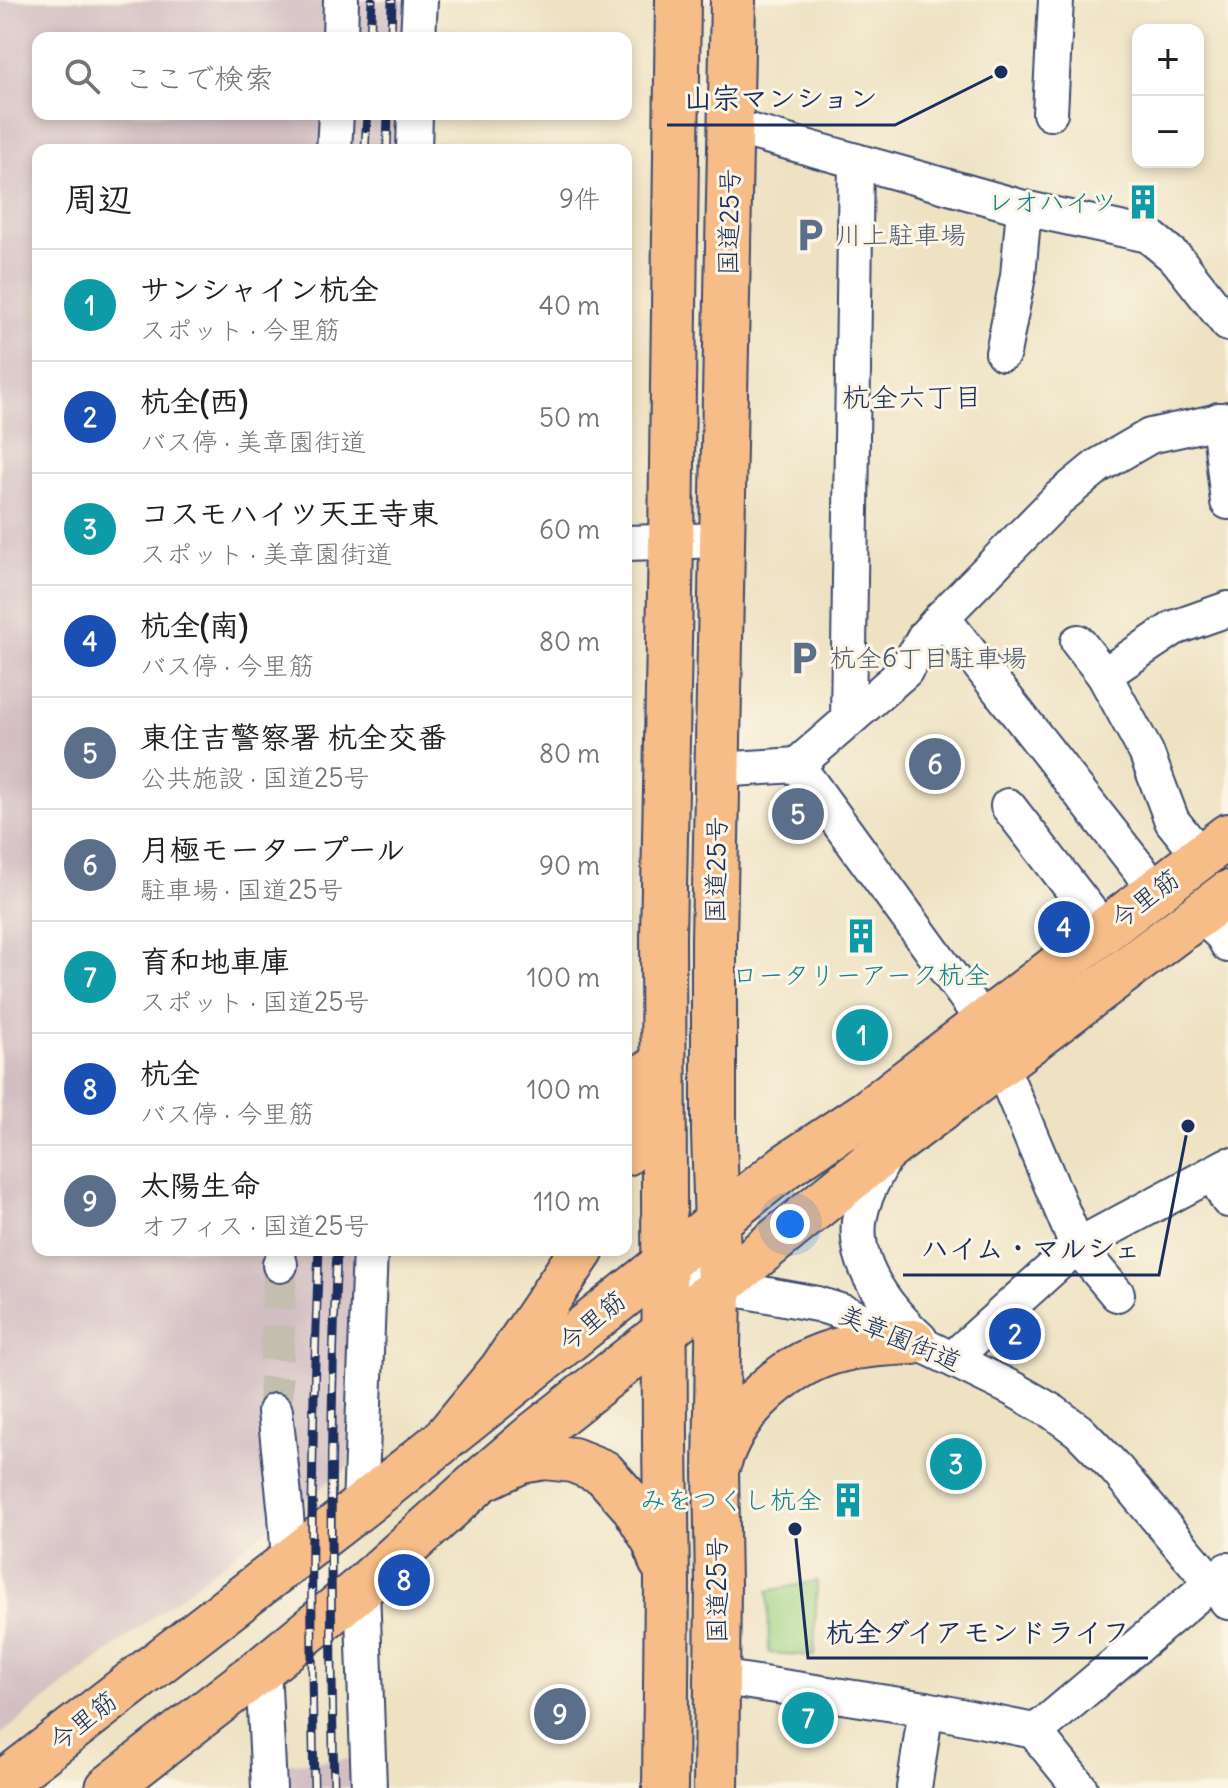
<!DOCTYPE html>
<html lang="ja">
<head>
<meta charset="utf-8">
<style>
	:root { --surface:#fff; --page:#f6f6f6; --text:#202124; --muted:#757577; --line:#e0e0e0; --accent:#ea580c }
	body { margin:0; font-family:Delius,"Klee One",sans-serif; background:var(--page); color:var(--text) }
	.controls { position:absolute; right:24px; top:24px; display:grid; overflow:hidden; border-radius:16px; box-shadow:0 4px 12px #0003 }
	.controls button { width:72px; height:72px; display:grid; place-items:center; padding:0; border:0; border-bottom:2px solid var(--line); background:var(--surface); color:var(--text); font:40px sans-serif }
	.you { position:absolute; left:790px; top:1224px; width:28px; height:28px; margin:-20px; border:6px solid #fff; border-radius:50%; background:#1a73e8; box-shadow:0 0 0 12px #1a73e833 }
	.badge { display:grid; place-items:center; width:52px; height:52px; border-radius:50%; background:var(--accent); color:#fff; font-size:26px; font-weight:700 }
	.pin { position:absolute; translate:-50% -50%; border:4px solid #fff; box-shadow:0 2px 8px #0006 }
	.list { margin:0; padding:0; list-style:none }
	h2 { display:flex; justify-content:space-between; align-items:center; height:104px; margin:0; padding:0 32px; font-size:34px }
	h2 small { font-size:26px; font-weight:400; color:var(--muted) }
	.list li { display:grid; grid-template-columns:52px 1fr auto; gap:24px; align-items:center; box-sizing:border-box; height:112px; padding:0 32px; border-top:2px solid var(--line) }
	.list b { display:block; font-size:30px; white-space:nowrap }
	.list p { margin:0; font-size:26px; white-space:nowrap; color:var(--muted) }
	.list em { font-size:26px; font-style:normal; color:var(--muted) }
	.icon { flex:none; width:44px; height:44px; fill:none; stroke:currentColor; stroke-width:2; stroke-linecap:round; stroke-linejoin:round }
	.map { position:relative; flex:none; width:1228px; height:1788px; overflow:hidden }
	.search { position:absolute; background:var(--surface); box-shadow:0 4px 12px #0003; left:32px; top:32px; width:600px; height:88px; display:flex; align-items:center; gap:20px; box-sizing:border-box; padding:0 28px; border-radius:16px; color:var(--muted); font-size:30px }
	.panel { position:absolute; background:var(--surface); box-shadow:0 4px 12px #0003; left:32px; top:144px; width:600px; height:1112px; border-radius:16px }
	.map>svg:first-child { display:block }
	.industrial { fill:#d2bec3 }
	.green { fill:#9fd383; stroke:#5d8170; stroke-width:2 }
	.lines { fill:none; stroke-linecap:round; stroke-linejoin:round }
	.minor-tunnel { stroke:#c4beaf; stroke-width:34; stroke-dasharray:34 17; stroke-linecap:butt }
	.minor-casing { stroke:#3b4a6d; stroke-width:38 }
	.major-casing { stroke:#3b4a6d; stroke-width:48 }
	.highway-casing { stroke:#3b4a6d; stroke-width:48 }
	.minor { stroke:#fff; stroke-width:34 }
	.major { stroke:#f7bd88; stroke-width:44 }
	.highway { stroke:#f7bd88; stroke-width:44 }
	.rail-casing { stroke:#1b2f5e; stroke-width:9 }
	.rail { stroke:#fcf5e5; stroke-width:6; stroke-dasharray:18; stroke-linecap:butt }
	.labels { text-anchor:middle; stroke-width:6; stroke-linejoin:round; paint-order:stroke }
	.culture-label { font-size:26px; fill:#0d838f; stroke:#fcf5e5; text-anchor:end }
	.street-label { font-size:26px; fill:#1b2f5e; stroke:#fcf5e5 }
	.service-label { font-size:26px; fill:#4e5e75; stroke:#fcf5e5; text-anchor:start }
	.neighbourhood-label { font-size:28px; fill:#1b2f5e; stroke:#fcf5e5 }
	.leader { fill:none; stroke:#1b2f5e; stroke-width:3 }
	.callout-dot { fill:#1b2f5e; stroke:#fcf5e5; stroke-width:3 }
	.callout-label { font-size:28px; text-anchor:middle; font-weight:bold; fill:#1b2f5e; stroke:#fcf5e5; stroke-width:6; stroke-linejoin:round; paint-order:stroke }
</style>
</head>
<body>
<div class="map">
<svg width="1228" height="1788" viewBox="0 0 1228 1788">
	<rect width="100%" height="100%" fill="#fcf5e5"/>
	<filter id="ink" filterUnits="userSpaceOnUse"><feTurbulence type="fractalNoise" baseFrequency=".0125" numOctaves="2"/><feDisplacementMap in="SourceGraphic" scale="16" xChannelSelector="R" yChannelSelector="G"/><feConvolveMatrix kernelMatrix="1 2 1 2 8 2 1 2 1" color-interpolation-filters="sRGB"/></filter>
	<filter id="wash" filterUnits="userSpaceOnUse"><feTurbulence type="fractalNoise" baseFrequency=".006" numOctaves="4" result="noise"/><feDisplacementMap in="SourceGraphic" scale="32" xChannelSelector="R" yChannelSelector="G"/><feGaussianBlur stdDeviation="1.8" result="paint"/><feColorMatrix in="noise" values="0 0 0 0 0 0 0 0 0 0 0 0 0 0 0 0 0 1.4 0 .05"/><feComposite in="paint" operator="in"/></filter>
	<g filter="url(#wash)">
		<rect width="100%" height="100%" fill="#eee2c3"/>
		<g class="industrial">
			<polygon points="0,0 408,0 407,38 38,38 38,114 404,114 403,150 38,150 38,1250 358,1250 349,1466 0,1735"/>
			<polygon points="355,1759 356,1788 290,1788 289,1763"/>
		</g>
		<polygon class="green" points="817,1581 814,1656 769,1653 768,1591"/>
	</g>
	<g filter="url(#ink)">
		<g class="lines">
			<polyline class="minor-tunnel" points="275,1411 280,1265"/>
			<g class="minor-casing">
				<g id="minor">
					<polyline points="340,38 341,0"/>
					<polyline points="418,38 420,0"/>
					<polyline points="1050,113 1056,0"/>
					<polyline points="731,126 1024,208 1148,235 1177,259 1228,324"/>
					<polyline points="334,150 336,114"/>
					<polyline points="414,150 415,114"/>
					<polyline points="1003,353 1018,276 1024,208"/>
					<polyline points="1219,420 1228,502"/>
					<polyline points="626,543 722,540"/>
					<polyline points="942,617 1138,867 1155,892"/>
					<polyline points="1078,642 1104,675 1146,752 1172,821 1201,857"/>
					<polyline points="1104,675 1174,628 1228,609"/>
					<polyline points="848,720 856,161"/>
					<polyline points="797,765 984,1022"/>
					<polyline points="717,770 797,765 905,671 925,636 942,617 1059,498 1098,466 1150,436 1228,419"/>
					<polyline points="1008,806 1104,930"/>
					<polyline points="1200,915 1222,935 1228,945"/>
					<polyline points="1000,1063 1077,1246 1117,1294"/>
					<path d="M887,1153c-11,22 -25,44 -28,69 -5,46 30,88 61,117"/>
					<polyline points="1213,1173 1228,1200"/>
					<polyline points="665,1262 719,1286 817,1304 843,1312 931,1349 1013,1389 1053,1412 1079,1431 1116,1469 1228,1602"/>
					<polyline points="280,1265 280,1264"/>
					<polyline points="957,1361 963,1349 1077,1246 1228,1165"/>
					<polyline points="275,1411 286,1515 289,1563"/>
					<polyline points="360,1507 370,1250"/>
					<polyline points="362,1587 369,1788"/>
					<polyline points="263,1668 269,1788"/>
					<polyline points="718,1677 926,1709 1034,1731 1080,1788"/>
					<polyline points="1034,1731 1045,1724 1227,1570"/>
					<polyline points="914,1788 926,1709"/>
				</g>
			</g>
			<g class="major-casing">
				<g id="major">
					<polyline points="0,1785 360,1507 786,1166 867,1112 1228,836"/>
					<polyline points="108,1788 263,1668 362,1587 481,1480 537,1432 665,1331 891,1146 1228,893"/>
				</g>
			</g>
			<g class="highway-casing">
				<g id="highway">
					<polyline points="626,1153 634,1129 646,1074"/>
					<polyline points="446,1437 502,1369 582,1250"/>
					<path d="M719,1462c17,-55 70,-101 125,-113 23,-5 46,-6 69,-7"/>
					<polyline points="481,1480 521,1461 544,1457 573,1460 603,1472 634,1507 655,1542 661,1561"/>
					<polyline points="665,1788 667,1583 665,1442 663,937 671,542 678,0"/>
					<polyline points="716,1788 718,1584 716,1471 719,1286 714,1134 714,940 733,0"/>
				</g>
			</g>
			<use href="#minor" class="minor"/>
			<use href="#major" class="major"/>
			<use href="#highway" class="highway"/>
			<g class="rail-casing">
				<g id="rail">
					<polyline points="370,38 372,0"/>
					<polyline points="391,38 392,0"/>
					<polyline points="365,150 367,114"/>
					<polyline points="387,150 388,114"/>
					<path d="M314,1788c-4,-179 -3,-359 5,-538"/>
					<path d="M334,1788c-4,-179 -5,-359 3,-538"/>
				</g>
			</g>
			<use href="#rail" class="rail"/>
		</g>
	</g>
	<defs>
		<g id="building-bare" transform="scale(2.76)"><path d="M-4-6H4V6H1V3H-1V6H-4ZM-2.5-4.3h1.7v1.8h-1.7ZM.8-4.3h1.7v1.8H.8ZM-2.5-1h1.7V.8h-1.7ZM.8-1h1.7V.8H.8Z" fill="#0f9aa8" stroke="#fcf5e5" stroke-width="2.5" paint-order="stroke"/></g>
		<g id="parking-bare" transform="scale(2.76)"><path d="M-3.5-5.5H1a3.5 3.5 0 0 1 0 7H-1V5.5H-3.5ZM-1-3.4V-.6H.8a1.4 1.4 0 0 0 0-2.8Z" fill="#5c6f8a" stroke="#fcf5e5" stroke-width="2.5" paint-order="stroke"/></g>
	</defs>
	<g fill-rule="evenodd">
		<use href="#building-bare" x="1143" y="202"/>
		<use href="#parking-bare" x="810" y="235"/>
		<use href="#parking-bare" x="804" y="658"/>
		<use href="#building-bare" x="861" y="936"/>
		<use href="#building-bare" x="848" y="1500"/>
	</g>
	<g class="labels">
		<g class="culture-label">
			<text x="1117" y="211">レオハイツ</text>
			<text x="861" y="984" text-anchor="middle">ロータリーアーク杭全</text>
			<text x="822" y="1509">みをつくし杭全</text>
		</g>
		<g class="street-label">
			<text transform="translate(729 222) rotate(-89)" y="9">国道25号</text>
			<text transform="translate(716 870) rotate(-89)" y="9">国道25号</text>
			<text transform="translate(1145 899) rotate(-37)" y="9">今里筋</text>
			<text transform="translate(592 1321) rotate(-39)" y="9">今里筋</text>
			<text transform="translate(900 1338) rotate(23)" y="9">美章園街道</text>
			<text transform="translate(717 1590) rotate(-90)" y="9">国道25号</text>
			<text transform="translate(83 1721) rotate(-38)" y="9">今里筋</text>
		</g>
		<g class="service-label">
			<text x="836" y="244">川上駐車場</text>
			<text x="830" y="667">杭全6丁目駐車場</text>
		</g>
		<g class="neighbourhood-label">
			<text x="912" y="407">杭全六丁目</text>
		</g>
	</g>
	<path class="leader" d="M1001 72L895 125H667M1188 1126L1159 1275H903M795 1529L808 1658H1148"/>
	<g class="callout-dot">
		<circle cx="1001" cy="72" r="8"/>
		<circle cx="1188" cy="1126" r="8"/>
		<circle cx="795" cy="1529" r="8"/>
	</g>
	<g class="callout-label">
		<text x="781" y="108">山宗マンション</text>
		<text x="1031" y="1258">ハイム・マルシェ</text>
		<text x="978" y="1642">杭全ダイアモンドライフ</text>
	</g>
</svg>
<div class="controls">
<button>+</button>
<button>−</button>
</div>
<div class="you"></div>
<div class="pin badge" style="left:862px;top:1035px;background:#0f9aa8">1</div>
<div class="pin badge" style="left:1015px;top:1334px;background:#1a4fb4">2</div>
<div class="pin badge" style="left:956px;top:1464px;background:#0f9aa8">3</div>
<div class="pin badge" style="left:1064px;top:927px;background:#1a4fb4">4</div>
<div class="pin badge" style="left:798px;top:814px;background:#5c6f8a">5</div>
<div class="pin badge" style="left:935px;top:764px;background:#5c6f8a">6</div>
<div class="pin badge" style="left:808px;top:1718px;background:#0f9aa8">7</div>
<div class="pin badge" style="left:404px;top:1580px;background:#1a4fb4">8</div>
<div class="pin badge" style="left:560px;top:1714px;background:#5c6f8a">9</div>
<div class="search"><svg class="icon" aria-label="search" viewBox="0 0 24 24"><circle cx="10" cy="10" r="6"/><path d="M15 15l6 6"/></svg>ここで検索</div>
<section class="panel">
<h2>周辺<small>9件</small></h2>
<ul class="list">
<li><span class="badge" style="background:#0f9aa8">1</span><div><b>サンシャイン杭全</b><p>スポット · 今里筋</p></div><em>40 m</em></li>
<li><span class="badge" style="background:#1a4fb4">2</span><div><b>杭全(西)</b><p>バス停 · 美章園街道</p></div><em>50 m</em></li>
<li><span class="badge" style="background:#0f9aa8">3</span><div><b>コスモハイツ天王寺東</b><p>スポット · 美章園街道</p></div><em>60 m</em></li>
<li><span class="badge" style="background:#1a4fb4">4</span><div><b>杭全(南)</b><p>バス停 · 今里筋</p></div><em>80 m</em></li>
<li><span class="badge" style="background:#5c6f8a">5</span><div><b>東住吉警察署 杭全交番</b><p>公共施設 · 国道25号</p></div><em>80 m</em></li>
<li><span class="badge" style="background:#5c6f8a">6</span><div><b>月極モータープール</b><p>駐車場 · 国道25号</p></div><em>90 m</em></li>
<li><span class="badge" style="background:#0f9aa8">7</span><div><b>育和地車庫</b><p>スポット · 国道25号</p></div><em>100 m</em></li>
<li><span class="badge" style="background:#1a4fb4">8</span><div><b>杭全</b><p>バス停 · 今里筋</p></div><em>100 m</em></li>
<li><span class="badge" style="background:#5c6f8a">9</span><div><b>太陽生命</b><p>オフィス · 国道25号</p></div><em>110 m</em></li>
</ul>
</section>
</div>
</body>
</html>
